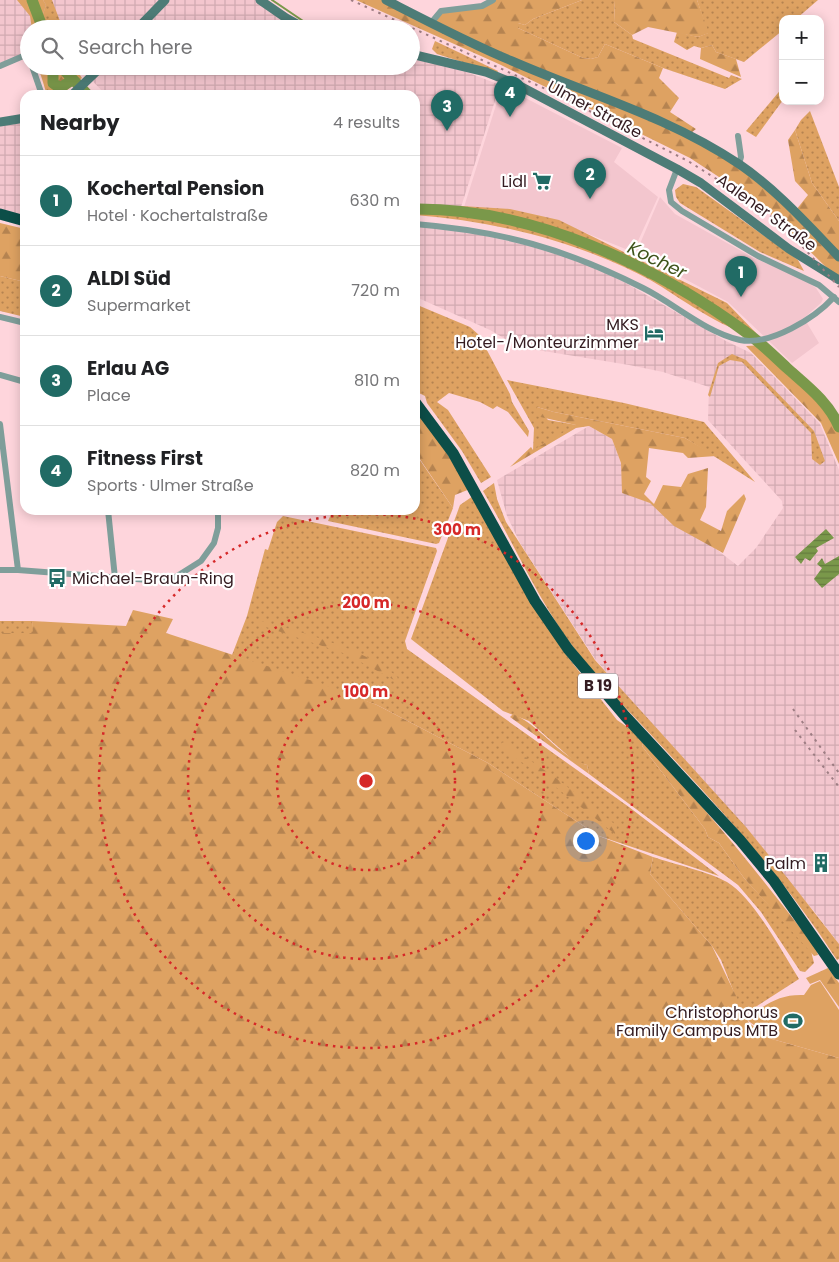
<!DOCTYPE html>
<html lang="en">
<head>
<meta charset="utf-8">
<style>
	:root { --surface:#fff; --page:#f6f6f6; --text:#202124; --muted:#757577; --line:#e0e0e0; --accent:#216b65 }
	body { margin:0; font-family:Poppins,sans-serif; background:var(--page); color:var(--text) }
	.controls { position:absolute; right:15px; top:15px; display:grid; overflow:hidden; border-radius:10px; box-shadow:0 2px 12px #0003 }
	.controls button { width:45px; height:45px; display:grid; place-items:center; padding:0; border:0; border-bottom:1px solid var(--line); background:var(--surface); color:var(--text); font:25px sans-serif }
	.you { position:absolute; left:585px; top:840px; width:18px; height:18px; margin:-12px; border:4px solid #fff; border-radius:50%; background:#1a73e8; box-shadow:0 0 0 8px #1a73e833 }
	.badge { display:grid; place-items:center; width:32px; height:32px; border-radius:50%; background:var(--accent); color:#fff; font-size:16px; font-weight:700 }
	.pin { position:absolute; translate:-50% -41px; filter:drop-shadow(0 1px 2px #0008) }
	.pin::after { content:''; position:absolute; top:26px; width:18px; height:15px; background:inherit; clip-path:polygon(0 0,100% 0,50% 100%) }
	.list { margin:0; padding:0; list-style:none }
	h2 { display:flex; justify-content:space-between; align-items:center; height:65px; margin:0; padding:0 20px; font-size:21px }
	h2 small { font-size:16px; font-weight:400; color:var(--muted) }
	.list li { display:grid; grid-template-columns:32px 1fr auto; gap:15px; align-items:center; box-sizing:border-box; height:90px; padding:0 20px; border-top:1px solid var(--line) }
	.list b { display:block; font-size:19px; white-space:nowrap }
	.list p { margin:0; font-size:16px; white-space:nowrap; color:var(--muted) }
	.list em { font-size:16px; font-style:normal; color:var(--muted) }
	.icon { flex:none; width:28px; height:28px; fill:none; stroke:currentColor; stroke-width:2; stroke-linecap:round; stroke-linejoin:round }
	.map { position:relative; flex:none; width:839px; height:1262px; overflow:hidden }
	.search { position:absolute; background:var(--surface); box-shadow:0 2px 12px #0003; left:20px; top:20px; width:400px; height:55px; display:flex; align-items:center; gap:12px; box-sizing:border-box; padding:0 18px; border-radius:28px; color:var(--muted); font-size:19px }
	.panel { position:absolute; background:var(--surface); box-shadow:0 2px 12px #0003; left:20px; top:90px; width:400px; height:425px; border-radius:15px }
	.map>svg:first-child { display:block }
	.built { fill:#f3c6ce }
	.industrial { fill:url(#industrial-grid) }
	.grass { fill:url(#grass-dots) }
	.forest { fill:url(#forest-firs) }
	.pitch { fill:#dea262 }
	.water { fill:url(#water-rules) }
	.lines { fill:none; stroke-linecap:round; stroke-linejoin:round }
	.stream { stroke:#7a984a; stroke-width:2 }
	.river { stroke:#7a984a; stroke-width:11 }
	.street { stroke:#7f9e9a; stroke-width:6 }
	.secondary { stroke:#4d7c77; stroke-width:9 }
	.highway { stroke:#0c4e48; stroke-width:11 }
	.rail { stroke:#9e7d83; stroke-width:2; stroke-dasharray:2.5 5; stroke-linecap:butt }
	.ring { fill:none; stroke:#d62828; stroke-width:2.5; stroke-dasharray:2.5 5 }
	.labels { text-anchor:middle; stroke-width:4.5; stroke-linejoin:round; paint-order:stroke }
	.shield { fill:#fff; stroke:#716064; stroke-width:1 }
	.shield-label { font-size:15px; font-weight:bold; fill:#341c21 }
	.street-label { font-size:16px; fill:#341c21; stroke:#fff }
	.poi-label { font-size:16px; fill:#341c21; stroke:#fff; text-anchor:end }
	.water-label { font-size:18px; font-style:italic; fill:#3f531b; stroke:#fff }
	.centre { fill:#d62828; stroke:#fff; stroke-width:2.5 }
	.ring-label { font-size:15px; text-anchor:middle; font-weight:bold; fill:#d62828; stroke:#fff; stroke-width:4.5; stroke-linejoin:round; paint-order:stroke }
</style>
</head>
<body>
<div class="map">
<svg width="839" height="1262" viewBox="0 0 839 1262">
	<defs>
		<pattern id="industrial-grid" width="8" height="8" patternUnits="userSpaceOnUse" patternTransform="scale(1.25)"><rect width="8" height="8" fill="#f3c6ce"/><path d="M0 4h8M4 0v8" fill="none" stroke="#d1aab1"/></pattern>
		<pattern id="grass-dots" width="8" height="8" patternUnits="userSpaceOnUse" patternTransform="scale(1.25)"><rect width="8" height="8" fill="#dea262"/><path d="M2 2h.1M6 6h.1" fill="none" stroke="#b58350" stroke-width="1.8" stroke-linecap="round"/></pattern>
		<pattern id="forest-firs" width="22" height="20" patternUnits="userSpaceOnUse" patternTransform="scale(1.25)"><rect width="22" height="20" fill="#dea262"/><path d="M5 1l3.5 6h-7zM16 11l3.5 6h-7z" fill="#b58350"/></pattern>
		<pattern id="water-rules" width="6" height="5" patternUnits="userSpaceOnUse" patternTransform="scale(1.25)"><rect width="6" height="5" fill="#7a984a"/><path d="M0 2.5h6" fill="none" stroke="#657b3d"/></pattern>
	</defs>
	<rect width="100%" height="100%" fill="#fed5dc"/>
	<g class="built">
		<polygon points="502,86 622,148 614,162 658,197 633,252 561,223 464,207"/>
		<polygon points="660,197 675,214 754,258 803,279 816,288 823,299 821,303 804,318 819,343 792,363 728,302 636,253"/>
	</g>
	<g class="industrial">
		<polygon points="0,0 266,0 312,29 29,29 29,53 0,64"/>
		<polygon points="411,53 436,60 500,85 461,207 415,208 415,95 106,95 78,66 411,66"/>
		<polygon points="25,120 25,216 0,209 0,124"/>
		<polygon points="415,226 456,229 552,251 610,274 726,341 751,353 820,424 839,470 839,944 814,911 595,659 520,543 507,516 497,480 589,426 612,439 621,463 623,493 660,506 738,566 756,548 783,508 782,501 708,420 709,387 663,372 629,365 519,347 490,330 416,297"/>
	</g>
	<g class="grass">
		<polygon points="43,0 52,0 63,29 47,29 42,17 46,5"/>
		<polygon points="582,0 615,0 614,22 632,35 633,39 729,78 731,75 742,79 725,89 663,68 605,44 598,57 591,59 583,58 518,28 518,23 525,25 533,19"/>
		<polygon points="697,0 818,0 796,19 783,19 783,30 744,62 716,52 712,45 701,48 694,46 687,50 674,42 677,32 698,37 708,33"/>
		<polygon points="435,41 498,71 497,73 437,54 432,49"/>
		<polygon points="783,87 783,100 756,137 746,131"/>
		<polygon points="810,111 839,187 839,221 812,183 795,130 801,120"/>
		<polygon points="683,184 696,187 798,260 804,271 760,252 680,203 676,197 675,190"/>
		<path d="M462,206l48,3 49,11 168,83 29,30c-24,4 -81,-39 -104,-52 -72,-39 -156,-60 -237,-66v-7z"/>
		<polygon points="0,276 25,282 25,317 0,311"/>
		<polygon points="415,304 470,327 479,335 510,394 512,402 529,431 528,437 508,412 497,406 493,409 480,402 449,393 437,402 448,410 491,477 481,483 462,451 427,403 425,396 419,393 415,388"/>
		<polygon points="732,354 746,360 814,431 825,461 820,465 812,459 811,433 742,362 730,360 719,366 710,397 708,395 718,363"/>
		<polygon points="507,380 624,403 704,422 755,482 685,438 554,412 537,407 548,420 577,425 533,451 534,428"/>
		<polygon points="415,453 453,508 439,543 436,544 328,521 333,510 415,510"/>
		<path d="M494,483l3,16 9,23 89,138 151,167 43,53 50,64v15l-2,1c-45,-70 -100,-133 -157,-194 -35,-39 -74,-76 -106,-118 -37,-49 -60,-105 -91,-157z"/>
		<polygon points="473,496 564,652 617,720 633,731 643,743 642,746 705,829 708,837 719,843 744,878 811,951 814,963 805,972 800,971 761,912 738,885 589,774 587,765 575,762 529,721 503,711 411,639 460,505"/>
		<polygon points="283,516 436,548 437,551 405,641 407,649 629,807 719,876 599,836 488,763 377,705 232,655 247,616 265,549 268,550 277,522"/>
		<polygon points="0,621 32,621 34,633 0,633"/>
		<path d="M653,857c21,7 56,15 74,25 27,16 55,70 72,97l-56,36 -22,-55 -9,-14 -62,-72z"/>
	</g>
	<g class="forest">
		<polygon points="17,0 43,0 46,5 42,17 47,29 32,29 30,16"/>
		<polygon points="356,0 384,0 431,23 441,11 482,7 493,0 582,0 533,19 525,25 518,23 518,28 583,58 591,59 598,57 605,44 663,68 659,78 679,98 670,112 696,129 687,136 739,167 792,212 839,260 839,276 830,271 779,221 751,198 690,158 501,65"/>
		<polygon points="615,0 697,0 709,33 698,37 648,27 632,35 614,22"/>
		<polygon points="712,45 716,52 736,59 741,77 700,59 701,48"/>
		<polygon points="38,66 74,66 82,78 61,95 46,92"/>
		<polygon points="795,130 812,183 839,221 839,252 796,210 808,195 795,181 788,140"/>
		<polygon points="0,223 25,229 25,282 0,276"/>
		<polygon points="766,345 825,398 839,418 839,464 821,423 746,346"/>
		<polygon points="537,407 554,412 685,438 716,456 688,458 683,453 649,448 646,477 651,481 644,494 654,504 663,485 681,487 688,474 708,468 706,507 700,520 721,531 727,511 744,494 746,499 723,553 674,526 650,503 622,493 621,463 612,439 589,426 576,428 510,467 531,447 533,450 576,425 536,416"/>
		<polygon points="415,411 433,432 470,489 455,495 453,508 415,452"/>
		<polygon points="133,610 173,619 166,633 322,684 377,705 488,763 599,836 653,857 650,874 712,946 749,1023 772,1039 839,1058 839,1262 0,1262 0,633 33,633 32,621 126,626"/>
		<path d="M261,621c40,11 108,29 137,57l-2,3 -50,-27 -86,-29z"/>
		<path d="M513,714c28,12 46,43 74,51l2,9 -79,-57z"/>
		<polygon points="503,742 556,778 617,826 615,834 538,773 499,747"/>
		<path d="M643,743c63,64 118,134 173,205l2,7 -4,1 -70,-78 -25,-35 -11,-6 -3,-8 -63,-83z"/>
		<polygon points="828,968 839,983 839,1007 820,980 810,984 806,978"/>
	</g>
	<path class="pitch" d="M820,981l19,29v48l-67,-19 -26,-20c20,-15 33,-25 58,-24l7,-10z"/>
	<g class="water">
		<polygon points="826,529 834,538 816,548 818,551 810,561 805,558 801,564 795,557"/>
		<polygon points="839,556 839,574 822,588 814,579 822,568 817,564 822,558 825,564"/>
	</g>
	<g class="lines">
		<polyline class="stream" points="272,0 309,25"/>
		<g class="river">
			<polyline points="32,0 43,29"/>
			<polyline points="53,66 53,83 60,88 72,80"/>
			<polyline points="60,66 88,95"/>
			<path d="M415,209c116,-1 240,56 332,124 14,10 27,23 40,35 19,17 42,34 52,59"/>
		</g>
		<g class="street">
			<polyline points="431,23 441,11 482,6 493,0"/>
			<polyline points="0,66 28,54 29,56"/>
			<polyline points="32,66 42,95"/>
			<polyline points="738,136 741,157 739,164"/>
			<polyline points="677,169 669,190 671,202 682,211 758,256 819,285 839,302"/>
			<path d="M415,224c86,7 151,25 228,64 32,16 62,44 97,52 30,6 75,-22 94,-43"/>
			<polyline points="0,317 25,323"/>
			<polyline points="0,375 25,382"/>
			<polyline points="0,424 18,570"/>
			<polyline points="108,510 115,578"/>
			<polyline points="0,570 18,570 149,580 174,578 201,561 214,543 218,528 218,510"/>
		</g>
		<g class="secondary">
			<polyline points="260,0 286,18 306,29"/>
			<path d="M386,0c41,21 83,43 126,61 78,34 155,55 227,103 37,25 69,61 100,93"/>
			<polyline points="137,29 165,0"/>
			<polyline points="411,54 486,72 518,85 677,169 701,183 789,249 839,280"/>
			<polyline points="72,95 102,66"/>
			<polyline points="0,122 25,118"/>
		</g>
		<g class="highway">
			<polyline points="0,214 25,221"/>
			<polyline points="415,402 453,453 535,601 568,649 625,716 740,840 774,881 839,974"/>
		</g>
		<g class="rail">
			<polyline points="351,0 552,92 688,161 742,195 784,226 839,287"/>
			<polyline points="793,709 839,773"/>
			<polyline points="795,730 839,787"/>
		</g>
	</g>
	<g class="ring">
		<circle cx="366" cy="781" r="89"/>
		<circle cx="366" cy="781" r="178"/>
		<circle cx="366" cy="781" r="267"/>
	</g>
	<defs>
		<g id="supermarket-bare" transform="scale(1.5)"><path d="M-6-5.5h2.5l.6 2H6L4.5 2H-2.5L-4.4-4H-6ZM-1.5 3.2a1.3 1.3 0 1 0 .1 0ZM3 3.2a1.3 1.3 0 1 0 .1 0Z" fill="#216b65" stroke="#fff" stroke-width="2.5" paint-order="stroke"/></g>
		<g id="hotel-bare" transform="scale(1.5)"><path d="M-6-4.5h1.5V1H6V5H4.5V3h-9V5H-6ZM-4 0a1.8 1.8 0 1 1 3.6 0ZM.5 0V-2.5h3Q6-2.5 6 0Z" fill="#216b65" stroke="#fff" stroke-width="2.5" paint-order="stroke"/></g>
		<g id="bus-bare" transform="scale(1.5)"><path d="M-5-6H5V4H4V6H2V4H-2V6H-4V4H-5ZM-3.5-4V0h7V-4ZM-3.5 1.2v1.5H-2V1.2ZM2 1.2v1.5H3.5V1.2Z" fill="#216b65" stroke="#fff" stroke-width="2.5" paint-order="stroke"/></g>
		<g id="building-bare" transform="scale(1.5)"><path d="M-4-6H4V6H1V3H-1V6H-4ZM-2.5-4.3h1.7v1.8h-1.7ZM.8-4.3h1.7v1.8H.8ZM-2.5-1h1.7V.8h-1.7ZM.8-1h1.7V.8H.8Z" fill="#216b65" stroke="#fff" stroke-width="2.5" paint-order="stroke"/></g>
		<g id="stadium-bare" transform="scale(1.5)"><path d="M0-5a6.5 5 0 1 0 0 10a6.5 5 0 1 0 0-10ZM-3.5-1.8h7v3.6h-7Z" fill="#216b65" stroke="#fff" stroke-width="2.5" paint-order="stroke"/></g>
	</defs>
	<g fill-rule="evenodd">
		<use href="#supermarket-bare" x="542" y="181"/>
		<use href="#hotel-bare" x="654" y="333"/>
		<use href="#bus-bare" x="57" y="578"/>
		<use href="#building-bare" x="821" y="863"/>
		<use href="#stadium-bare" x="793" y="1021"/>
	</g>
	<g class="labels">
		<rect class="shield" x="578" y="673.5" width="40" height="25" rx="4"/>
		<g class="shield-label">
			<text x="598" y="691">B 19</text>
		</g>
		<g class="street-label">
			<text transform="translate(595 109) rotate(28)" y="6">Ulmer Straße</text>
			<text transform="translate(767 212) rotate(36)" y="6">Aalener Straße</text>
		</g>
		<g class="poi-label">
			<text x="527" y="187">Lidl</text>
			<text x="639" y="330">MKS<tspan x="639" dy="18">Hotel-/Monteurzimmer</tspan></text>
			<text x="72" y="584" text-anchor="start">Michael-Braun-Ring</text>
			<text x="806" y="869">Palm</text>
			<text x="778" y="1018">Christophorus<tspan x="778" dy="18">Family Campus MTB</tspan></text>
		</g>
		<g class="water-label">
			<text transform="translate(657 260) rotate(26)" y="6">Kocher</text>
		</g>
	</g>
	<circle cx="366" cy="781" r="8" class="centre"/>
	<g class="ring-label">
		<text x="457" y="535">300 m</text>
		<text x="366" y="608">200 m</text>
		<text x="366" y="697">100 m</text>
	</g>
</svg>
<div class="controls">
<button>+</button>
<button>−</button>
</div>
<div class="you"></div>
<div class="pin badge" style="left:741px;top:297px">1</div>
<div class="pin badge" style="left:590px;top:199px">2</div>
<div class="pin badge" style="left:447px;top:131px">3</div>
<div class="pin badge" style="left:510px;top:117px">4</div>
<div class="search"><svg class="icon" aria-label="search" viewBox="0 0 24 24"><circle cx="10" cy="10" r="6"/><path d="M15 15l6 6"/></svg>Search here</div>
<section class="panel">
<h2>Nearby<small>4 results</small></h2>
<ul class="list">
<li><span class="badge">1</span><div><b>Kochertal Pension</b><p>Hotel · Kochertalstraße</p></div><em>630 m</em></li>
<li><span class="badge">2</span><div><b>ALDI Süd</b><p>Supermarket</p></div><em>720 m</em></li>
<li><span class="badge">3</span><div><b>Erlau AG</b><p>Place</p></div><em>810 m</em></li>
<li><span class="badge">4</span><div><b>Fitness First</b><p>Sports · Ulmer Straße</p></div><em>820 m</em></li>
</ul>
</section>
</div>
</body>
</html>
